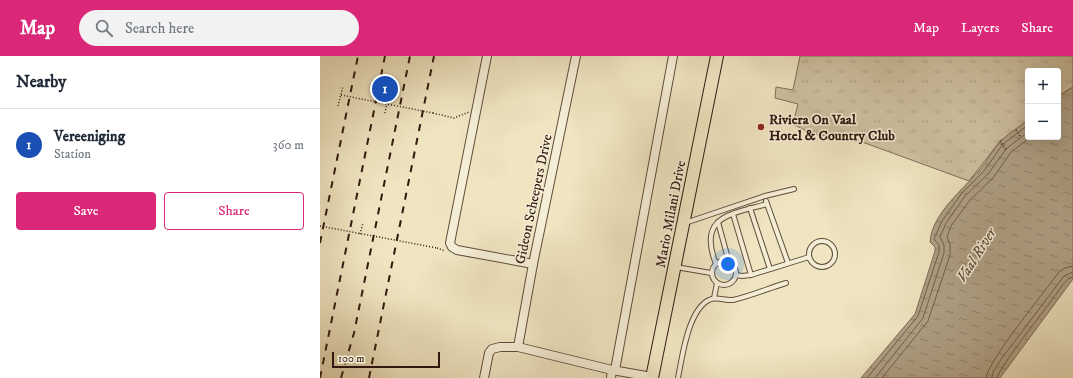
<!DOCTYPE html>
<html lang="en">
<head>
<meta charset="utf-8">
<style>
	:root { --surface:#fff; --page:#f2f2f3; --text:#1f2937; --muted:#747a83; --line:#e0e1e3; --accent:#db2777 }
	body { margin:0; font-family:"IM FELL DW Pica",serif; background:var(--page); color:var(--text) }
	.controls { position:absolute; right:12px; top:12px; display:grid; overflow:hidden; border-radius:4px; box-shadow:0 4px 16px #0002 }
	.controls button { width:36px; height:36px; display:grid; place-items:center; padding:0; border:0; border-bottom:1px solid var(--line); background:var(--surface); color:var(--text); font:20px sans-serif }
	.scale { position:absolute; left:12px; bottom:10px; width:108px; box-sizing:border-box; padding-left:4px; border:2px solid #321910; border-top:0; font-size:11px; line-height:14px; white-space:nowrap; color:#321910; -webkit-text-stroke:3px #f5eed7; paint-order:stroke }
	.you { position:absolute; left:408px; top:208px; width:14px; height:14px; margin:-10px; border:3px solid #fff; border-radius:50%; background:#1a73e8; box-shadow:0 0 0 6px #1a73e833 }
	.badge { display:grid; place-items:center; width:26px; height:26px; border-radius:50%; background:var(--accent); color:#fff; font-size:13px; font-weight:700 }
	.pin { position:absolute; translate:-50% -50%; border:2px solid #fff; box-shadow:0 1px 4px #0006 }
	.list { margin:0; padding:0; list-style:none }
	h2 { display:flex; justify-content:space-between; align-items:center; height:52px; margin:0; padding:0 16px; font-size:17px }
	h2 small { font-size:13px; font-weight:400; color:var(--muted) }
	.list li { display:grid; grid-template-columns:26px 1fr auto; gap:12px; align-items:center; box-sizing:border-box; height:72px; padding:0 16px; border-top:1px solid var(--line) }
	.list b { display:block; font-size:15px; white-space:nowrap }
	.list p { margin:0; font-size:13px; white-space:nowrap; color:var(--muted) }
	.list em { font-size:13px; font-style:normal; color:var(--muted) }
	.actions { display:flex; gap:8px; padding:12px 16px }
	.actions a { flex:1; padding:9px 0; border:1px solid var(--accent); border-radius:4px; text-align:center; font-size:14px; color:var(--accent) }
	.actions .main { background:var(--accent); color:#fff }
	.icon { flex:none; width:22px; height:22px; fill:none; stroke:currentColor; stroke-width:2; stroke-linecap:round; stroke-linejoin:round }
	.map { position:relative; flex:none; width:753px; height:322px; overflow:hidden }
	header { display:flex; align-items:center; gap:24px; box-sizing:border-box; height:56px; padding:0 20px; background:var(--accent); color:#fff }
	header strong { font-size:19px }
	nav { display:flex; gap:22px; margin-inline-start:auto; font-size:14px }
	.search { width:280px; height:36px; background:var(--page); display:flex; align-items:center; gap:10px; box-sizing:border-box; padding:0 14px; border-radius:22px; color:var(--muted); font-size:15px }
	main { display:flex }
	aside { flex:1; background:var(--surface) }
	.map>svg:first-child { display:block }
	.grass { fill:url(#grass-tufts); stroke:#806e5a }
	.water { fill:url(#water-ripples); stroke:#7d6a56 }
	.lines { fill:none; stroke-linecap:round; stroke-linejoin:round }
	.shore { stroke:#705c4a; stroke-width:1 }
	.service-casing { stroke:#614c3c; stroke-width:6 }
	.minor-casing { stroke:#614c3c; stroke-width:10 }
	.primary-casing { stroke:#321910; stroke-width:14 }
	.path { stroke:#321910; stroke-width:1.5; stroke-dasharray:1 2; stroke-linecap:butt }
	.service { stroke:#f5eed7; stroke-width:4 }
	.minor { stroke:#f5eed7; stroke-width:8 }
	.primary { stroke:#efe5c1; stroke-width:12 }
	.rail { stroke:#321910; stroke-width:2; stroke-dasharray:7 7; stroke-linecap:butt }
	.path-bridge { stroke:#321910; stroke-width:1.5; stroke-dasharray:1 2; stroke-linecap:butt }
	.poi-dot { fill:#8f2418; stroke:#f5eed7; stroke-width:1.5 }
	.labels { text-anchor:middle; stroke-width:3; stroke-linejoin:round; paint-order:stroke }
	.poi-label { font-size:14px; font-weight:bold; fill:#321910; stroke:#f5eed7; text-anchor:start }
	.street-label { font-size:14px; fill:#321910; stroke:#f5eed7 }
	.water-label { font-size:15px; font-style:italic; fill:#644f3f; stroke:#f5eed7 }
</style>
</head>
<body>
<header>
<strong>Map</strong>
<div class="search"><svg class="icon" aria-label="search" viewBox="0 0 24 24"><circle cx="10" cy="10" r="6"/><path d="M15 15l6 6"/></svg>Search here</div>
<nav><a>Map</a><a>Layers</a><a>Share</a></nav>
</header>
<main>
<aside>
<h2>Nearby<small></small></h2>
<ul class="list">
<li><span class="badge" style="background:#1a4fb4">1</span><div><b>Vereeniging</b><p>Station</p></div><em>360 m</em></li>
</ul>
<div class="actions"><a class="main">Save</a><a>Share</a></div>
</aside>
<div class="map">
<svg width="753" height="322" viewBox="0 0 753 322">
	<defs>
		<pattern id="grass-tufts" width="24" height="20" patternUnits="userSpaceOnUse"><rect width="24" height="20" fill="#cfc2a3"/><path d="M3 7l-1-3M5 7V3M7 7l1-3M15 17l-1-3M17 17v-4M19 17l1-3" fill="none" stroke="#b2a68b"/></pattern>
		<pattern id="water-ripples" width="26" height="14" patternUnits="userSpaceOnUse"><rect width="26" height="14" fill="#afa085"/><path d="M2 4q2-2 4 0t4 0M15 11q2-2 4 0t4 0" fill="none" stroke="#8f826b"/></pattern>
	</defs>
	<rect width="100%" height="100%" fill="#efe5c1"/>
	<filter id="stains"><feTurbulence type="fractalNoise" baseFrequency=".005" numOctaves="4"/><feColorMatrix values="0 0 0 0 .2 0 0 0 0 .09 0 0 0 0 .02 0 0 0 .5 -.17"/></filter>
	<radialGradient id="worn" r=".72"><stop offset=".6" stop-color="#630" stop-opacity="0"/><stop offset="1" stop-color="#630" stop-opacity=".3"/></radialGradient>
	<polygon class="grass" points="480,0 753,0 753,31 738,40 738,15 708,15 708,64 680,85 649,125 545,87 490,77 473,68 478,48 455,42 456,31 473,34"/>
	<path class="water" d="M753,31v192l-73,99h-139l54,-64 20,-63v-4l-5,-5c2,-29 34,-53 50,-73 8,-9 13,-20 21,-28 8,-8 18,-14 27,-21v17h30v-41z"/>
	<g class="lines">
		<g class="shore">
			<polyline points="547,322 598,260 619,196 619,189 614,183 622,165 642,137 664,115 683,88 708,69"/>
			<polyline points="555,322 603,262 624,197 624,189 620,181 626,167 645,140 668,118 687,92 708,76"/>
			<polyline points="562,322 608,265 630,199 630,189 627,181 631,170 650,144 673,122 691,96 711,81"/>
			<path d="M666,322c1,-16 60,-88 73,-106l6,-4 8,-2"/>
			<polyline points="672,322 673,316 682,302 744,220 753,216"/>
			<path d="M677,322c2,-11 48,-68 57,-81 5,-6 11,-19 19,-20"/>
		</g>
		<g class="service-casing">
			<g id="service">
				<polyline points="446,145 468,207"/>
				<polyline points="430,152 450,213"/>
				<polyline points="413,158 431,219"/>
				<polyline points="398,166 409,206"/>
				<polyline points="365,167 445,140 474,133"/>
				<circle cx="502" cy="198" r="13"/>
				<circle cx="404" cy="217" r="12"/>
				<path d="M396,208c-19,-48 15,-50 51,-60"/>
				<polyline points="356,211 391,217"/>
				<polyline points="416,219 422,220 431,219 489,201"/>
				<polyline points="394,242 397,227"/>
				<path d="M358,322c4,-20 10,-68 31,-78 7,-4 16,1 24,0 18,-4 36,-12 53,-17"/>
			</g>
		</g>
		<g class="minor-casing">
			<g id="minor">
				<polyline points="167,0 130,187 132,191 137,194 213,208"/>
				<polyline points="198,291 213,208 256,0"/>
				<polyline points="295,314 353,0"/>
				<polyline points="164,322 169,297 172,293 180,291 198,291 292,314 332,321"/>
				<polyline points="291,322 292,314"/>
			</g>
		</g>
		<g class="primary-casing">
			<polyline id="primary" points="332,322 397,0"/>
		</g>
		<g class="path">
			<polyline points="18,50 23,30"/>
			<polyline points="65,57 69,36"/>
			<polyline points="113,57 134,62 149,56"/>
			<polyline points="696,74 700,80"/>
			<polyline points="680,85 686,94"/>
			<polyline points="40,178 43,167"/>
			<polyline points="117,192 125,195"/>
		</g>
		<use href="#service" class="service"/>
		<use href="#minor" class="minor"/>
		<use href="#primary" class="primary"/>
		<g class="rail">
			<polyline points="0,187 38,0"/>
			<polyline points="0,322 65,0"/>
			<polyline points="21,322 34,277 90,0"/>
			<polyline points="49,322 114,0"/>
		</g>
		<g class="path-bridge">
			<polyline points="21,39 113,57"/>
			<polyline points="0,170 117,192"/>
		</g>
	</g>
	<circle class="poi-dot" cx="441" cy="71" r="4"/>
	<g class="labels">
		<g class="poi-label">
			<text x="449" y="68">Riviera On Vaal<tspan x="449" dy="16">Hotel &amp; Country Club</tspan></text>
		</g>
		<g class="street-label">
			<text transform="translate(213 143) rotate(-78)" y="5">Gideon Scheepers Drive</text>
			<text transform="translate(350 158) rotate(-79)" y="5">Mario Milani Drive</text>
		</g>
		<g class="water-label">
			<text transform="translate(656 199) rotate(-58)" y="5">Vaal River</text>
		</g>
	</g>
	<rect width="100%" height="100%" filter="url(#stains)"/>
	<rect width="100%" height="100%" fill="url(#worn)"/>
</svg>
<div class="controls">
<button>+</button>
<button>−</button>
</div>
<div class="scale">100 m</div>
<div class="you"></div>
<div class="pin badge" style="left:65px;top:33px;background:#1a4fb4">1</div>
</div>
</main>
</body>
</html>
